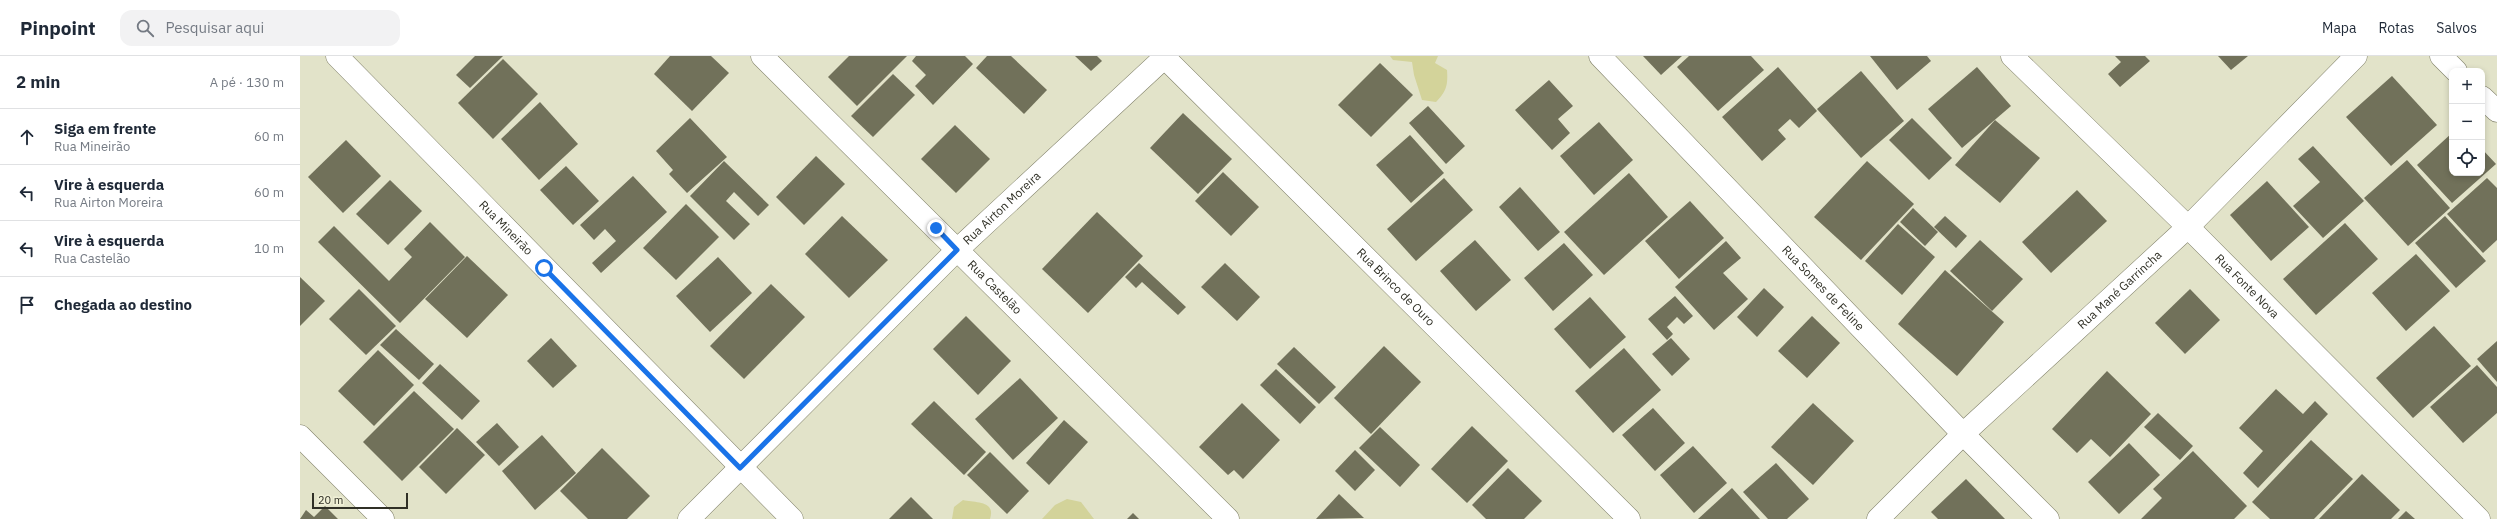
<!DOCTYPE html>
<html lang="pt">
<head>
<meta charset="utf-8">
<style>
	:root { --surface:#fff; --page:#f2f2f3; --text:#1f2937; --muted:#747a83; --line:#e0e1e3 }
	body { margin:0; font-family:"IBM Plex Sans",sans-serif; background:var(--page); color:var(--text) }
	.controls { position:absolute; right:12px; top:12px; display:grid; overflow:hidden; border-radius:8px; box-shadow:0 2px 6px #0003 }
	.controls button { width:36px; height:36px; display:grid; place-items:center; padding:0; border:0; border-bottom:1px solid var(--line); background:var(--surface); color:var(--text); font:20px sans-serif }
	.scale { position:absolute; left:12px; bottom:10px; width:96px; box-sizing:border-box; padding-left:4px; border:2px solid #303026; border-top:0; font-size:11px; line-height:14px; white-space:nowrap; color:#303026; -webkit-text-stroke:3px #f0f0d6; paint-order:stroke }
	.stop { position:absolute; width:12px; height:12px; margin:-9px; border:3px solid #1a73e8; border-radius:50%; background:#fff }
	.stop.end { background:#1a73e8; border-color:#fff; box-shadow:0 1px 4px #0008 }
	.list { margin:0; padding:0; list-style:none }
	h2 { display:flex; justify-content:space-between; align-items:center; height:52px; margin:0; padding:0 16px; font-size:17px }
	h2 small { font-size:13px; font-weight:400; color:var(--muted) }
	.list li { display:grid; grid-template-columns:26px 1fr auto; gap:12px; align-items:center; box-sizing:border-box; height:56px; padding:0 16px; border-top:1px solid var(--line) }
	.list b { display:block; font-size:15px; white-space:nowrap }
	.list p { margin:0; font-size:13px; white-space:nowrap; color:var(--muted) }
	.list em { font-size:13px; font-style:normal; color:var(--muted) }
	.icon { flex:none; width:22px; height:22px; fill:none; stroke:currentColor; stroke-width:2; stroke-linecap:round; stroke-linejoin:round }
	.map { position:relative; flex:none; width:2197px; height:463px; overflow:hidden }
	header { display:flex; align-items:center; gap:24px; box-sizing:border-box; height:56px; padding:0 20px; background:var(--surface); border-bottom:1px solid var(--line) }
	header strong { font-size:19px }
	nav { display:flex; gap:22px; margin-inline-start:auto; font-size:14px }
	.search { width:280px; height:36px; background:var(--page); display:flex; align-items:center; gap:10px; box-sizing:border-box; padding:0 14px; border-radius:12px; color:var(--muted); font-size:15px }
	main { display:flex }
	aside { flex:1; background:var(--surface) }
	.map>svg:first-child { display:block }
	.green { fill:#d3d39a }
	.building { fill:#71715a }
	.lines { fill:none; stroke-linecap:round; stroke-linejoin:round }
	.minor-casing { stroke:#81816a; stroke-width:23 }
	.minor { stroke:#fff; stroke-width:22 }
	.route { stroke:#1a73e8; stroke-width:5 }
	.labels { text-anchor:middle; stroke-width:4; stroke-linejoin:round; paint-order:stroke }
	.street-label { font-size:12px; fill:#303026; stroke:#f0f0d6 }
</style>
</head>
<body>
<header>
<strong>Pinpoint</strong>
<div class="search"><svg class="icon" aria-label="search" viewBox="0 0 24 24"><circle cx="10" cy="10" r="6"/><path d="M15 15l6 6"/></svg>Pesquisar aqui</div>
<nav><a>Mapa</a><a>Rotas</a><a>Salvos</a></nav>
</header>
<main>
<aside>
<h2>2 min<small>A pé · 130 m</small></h2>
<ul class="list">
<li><svg class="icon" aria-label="ahead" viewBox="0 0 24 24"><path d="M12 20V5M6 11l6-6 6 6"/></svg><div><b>Siga em frente</b><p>Rua Mineirão</p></div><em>60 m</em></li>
<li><svg class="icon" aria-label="left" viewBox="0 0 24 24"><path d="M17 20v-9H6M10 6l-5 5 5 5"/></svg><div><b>Vire à esquerda</b><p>Rua Airton Moreira</p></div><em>60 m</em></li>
<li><svg class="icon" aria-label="left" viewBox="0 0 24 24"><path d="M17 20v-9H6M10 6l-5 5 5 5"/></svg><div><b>Vire à esquerda</b><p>Rua Castelão</p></div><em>10 m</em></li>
<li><svg class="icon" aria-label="arrive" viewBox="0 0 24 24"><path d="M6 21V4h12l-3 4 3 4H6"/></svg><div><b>Chegada ao destino</b></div></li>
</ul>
</aside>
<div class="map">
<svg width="2197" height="463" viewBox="0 0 2197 463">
	<rect width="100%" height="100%" fill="#e2e3c9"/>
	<g class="green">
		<path d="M1090,0h48l-3,7 12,7c1,14 0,21 -11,32l-14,-2 -8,-25 -2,-13 -19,-2z"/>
		<polygon points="767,443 781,446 794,463 742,463 755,449"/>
		<path d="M663,444c12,3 33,0 27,19h-38l2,-12z"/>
	</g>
	<g class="building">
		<polygon points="175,0 203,0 170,32 156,19"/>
		<polygon points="370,0 411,0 429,17 392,55 354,18"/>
		<polygon points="549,0 607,0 557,50 528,21"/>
		<polygon points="616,0 665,0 673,8 633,49 615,30 626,19 612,5"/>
		<polygon points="687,0 711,0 747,34 724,58 676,12"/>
		<polygon points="775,0 797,0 802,5 791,15"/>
		<polygon points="1343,0 1382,0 1361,19"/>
		<polygon points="1389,0 1451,0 1464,14 1418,55 1377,11"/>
		<polygon points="1570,0 1627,0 1631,5 1597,34"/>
		<polygon points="1815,0 1845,0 1850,5 1820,31 1808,18 1821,6"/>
		<polygon points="1918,0 1948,0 1931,14"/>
		<polygon points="203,3 238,38 193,83 158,47"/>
		<polygon points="1080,7 1113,39 1071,81 1038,49"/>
		<polygon points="1478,11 1517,55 1499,72 1490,63 1478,74 1486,83 1462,105 1422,61"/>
		<polygon points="1677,11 1711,50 1662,92 1628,53"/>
		<polygon points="1561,15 1604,65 1561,102 1517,53"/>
		<polygon points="593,18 615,39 573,81 551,60"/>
		<polygon points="2092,20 2137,69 2091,110 2046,61"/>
		<polygon points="1249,24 1273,50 1258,63 1270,77 1252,94 1215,54"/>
		<polygon points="240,46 278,88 239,124 201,83"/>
		<polygon points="1128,50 1165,90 1146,108 1109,67"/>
		<polygon points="883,57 932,103 898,138 850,92"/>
		<polygon points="390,62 427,101 387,137 369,118 373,114 356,95"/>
		<polygon points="1612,62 1652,102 1629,124 1589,84"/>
		<polygon points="1695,64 1740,102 1700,147 1655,109"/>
		<polygon points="1299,66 1333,104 1294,139 1260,100"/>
		<polygon points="655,69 690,103 656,137 621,103"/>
		<polygon points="2152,77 2152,117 2182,117 2182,93 2196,108 2152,147 2117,109"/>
		<polygon points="1110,79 1144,117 1111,147 1076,109"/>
		<polygon points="46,84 81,120 43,157 8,121"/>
		<polygon points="2013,90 2064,145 2023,182 1993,150 2020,126 1998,103"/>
		<polygon points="516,100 545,128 504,169 476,141"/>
		<polygon points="2107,104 2150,152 2108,190 2064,142"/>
		<polygon points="424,105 469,149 458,160 434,136 426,145 450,168 434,184 390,140"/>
		<polygon points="1567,105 1614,148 1561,204 1514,161"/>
		<polygon points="266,110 299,145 273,169 240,134"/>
		<polygon points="923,116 959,151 931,180 895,145"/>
		<polygon points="1329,117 1368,161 1304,219 1264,176"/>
		<polygon points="333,120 367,156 301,217 292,207 316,185 305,173 294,184 280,169"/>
		<polygon points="1144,122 1173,154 1116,205 1087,173"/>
		<polygon points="2187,122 2197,132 2197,184 2183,197 2147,158"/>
		<polygon points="90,124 122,155 88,189 56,158"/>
		<polygon points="1967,125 2009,171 1971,205 1930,159"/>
		<polygon points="1220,131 1260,176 1238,195 1199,151"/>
		<polygon points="1777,134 1807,165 1751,217 1722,186"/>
		<polygon points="1390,145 1424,182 1379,223 1345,185"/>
		<polygon points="386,148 419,181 376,224 343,192"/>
		<polygon points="1613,152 1638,176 1625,190 1600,166"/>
		<polygon points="797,156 843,200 788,257 742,213"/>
		<polygon points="542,160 588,204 549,242 505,198"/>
		<polygon points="1645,160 1667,180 1656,192 1634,171"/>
		<polygon points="2145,160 2186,205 2156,232 2115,187"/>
		<polygon points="130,166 165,201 100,267 18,186 34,170 89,225 112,201 104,193"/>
		<polygon points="2045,167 2078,203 2016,259 1983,223"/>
		<polygon points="1598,168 1635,201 1602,239 1565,205"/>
		<polygon points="1175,184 1211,224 1176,255 1140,215"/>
		<polygon points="1680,184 1723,223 1692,255 1650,215"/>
		<polygon points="1426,185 1441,202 1423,217 1448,243 1414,274 1375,231"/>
		<polygon points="1264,187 1293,219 1253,255 1224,222"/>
		<polygon points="2116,198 2150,235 2106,275 2072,237"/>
		<polygon points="167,200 208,239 167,282 125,243"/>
		<polygon points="418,201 452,237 410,276 376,240"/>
		<polygon points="839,207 886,251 878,259 842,226 836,232 825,221"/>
		<polygon points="925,207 960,241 937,265 901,231"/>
		<polygon points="1645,214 1704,266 1657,320 1598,268"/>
		<polygon points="0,221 25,245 0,270"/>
		<polygon points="471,228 505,261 444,323 410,290"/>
		<polygon points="1464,232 1484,251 1457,281 1437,261"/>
		<polygon points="59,233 96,270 66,299 29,263"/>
		<polygon points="1890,233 1920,264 1885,298 1855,267"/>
		<polygon points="1375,240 1393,260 1384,268 1377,261 1367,271 1373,278 1367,284 1348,263"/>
		<polygon points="1290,241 1326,281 1290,313 1254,273"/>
		<polygon points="666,260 711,305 678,339 633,293"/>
		<polygon points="1512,260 1540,287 1507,322 1478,295"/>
		<polygon points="2134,270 2171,310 2113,362 2076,322"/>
		<polygon points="96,273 134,308 119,324 80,289"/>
		<polygon points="251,282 277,310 253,332 227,305"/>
		<polygon points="1371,282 1390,303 1372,320 1352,298"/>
		<polygon points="2197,285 2197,326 2177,303"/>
		<polygon points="1084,290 1121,326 1071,378 1034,342"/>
		<polygon points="994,291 1036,331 1019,348 977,308"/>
		<polygon points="1324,292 1361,334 1313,377 1275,335"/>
		<polygon points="78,294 114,329 74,370 38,335"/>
		<polygon points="140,308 180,345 162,364 122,327"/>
		<polygon points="2177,309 2197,331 2197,357 2163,387 2130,351"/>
		<polygon points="976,313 1016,351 1000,368 960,329"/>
		<polygon points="1807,315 1851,358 1810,401 1791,383 1777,397 1752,373"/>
		<polygon points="720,322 758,362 713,404 675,363"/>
		<polygon points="1976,333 2003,358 2015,345 2028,358 1958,432 1943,417 1963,395 1939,372"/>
		<polygon points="114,335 154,373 102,425 63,386"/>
		<polygon points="634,345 686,396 664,419 611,368"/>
		<polygon points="942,347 980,384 943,423 934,414 928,419 899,391"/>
		<polygon points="1513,347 1554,385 1513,429 1471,391"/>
		<polygon points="1353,352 1385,387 1355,415 1322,379"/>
		<polygon points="1858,357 1893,390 1880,404 1844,371"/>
		<polygon points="764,364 788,386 749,429 726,407"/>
		<polygon points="197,367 219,391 199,410 176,386"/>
		<polygon points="1172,370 1208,405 1167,447 1131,413"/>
		<polygon points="1080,371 1120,409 1100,431 1059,392"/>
		<polygon points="157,372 185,399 146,438 119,411"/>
		<polygon points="242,379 276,417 235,454 202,415"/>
		<polygon points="2011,384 2053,423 2014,463 1970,463 1952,446"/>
		<polygon points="1829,387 1860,419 1819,458 1788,426"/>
		<polygon points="1393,390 1427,427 1394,457 1360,419"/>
		<polygon points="302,392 350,440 327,463 288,463 260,435"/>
		<polygon points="1055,394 1075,414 1055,435 1035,415"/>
		<polygon points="1893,395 1947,450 1934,463 1841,463 1862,442 1853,433"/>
		<polygon points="690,396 729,435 707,458 667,419"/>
		<polygon points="1476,407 1509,443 1487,463 1468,463 1443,436"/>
		<polygon points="1208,412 1242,445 1224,463 1186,463 1172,449"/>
		<polygon points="2062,418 2100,454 2091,463 2019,463"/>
		<polygon points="1666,423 1705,463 1638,463 1631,456"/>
		<polygon points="1432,432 1460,463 1398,463"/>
		<polygon points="1039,438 1064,462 1016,463"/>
		<polygon points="611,441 633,463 589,463"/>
		<polygon points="25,450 38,463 0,463 6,454 14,461"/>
		<polygon points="2106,455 2115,463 2098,463"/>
		<polygon points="833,457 839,463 827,463"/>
	</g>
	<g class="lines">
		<g class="minor-casing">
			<g id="minor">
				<path id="s1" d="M37,0l455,463"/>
				<path id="s2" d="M462,0l466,463"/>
				<path id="s3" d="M863,0l466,463"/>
				<path id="s4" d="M1300,0l363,378 85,85"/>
				<path id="s5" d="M1712,0l176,171 291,292"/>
				<polyline points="2141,0 2156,15"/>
				<polyline points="2182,41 2197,55"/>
				<polyline points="0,380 83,463"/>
				<path id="s6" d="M389,463l268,-269 209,-194"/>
				<path id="s7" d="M1578,463l85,-85 225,-207 168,-171"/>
			</g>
		</g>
		<use href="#minor" class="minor"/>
	</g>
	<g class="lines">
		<polyline class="route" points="244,212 440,412 657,194 636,172"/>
	</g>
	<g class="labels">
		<g class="street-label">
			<text dy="4" stroke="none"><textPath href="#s6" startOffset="441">Rua Airton Moreira</textPath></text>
			<text dy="4" stroke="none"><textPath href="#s1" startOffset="241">Rua Mineirão</textPath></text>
			<text dy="4" stroke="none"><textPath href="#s5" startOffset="329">Rua Fonte Nova</textPath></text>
			<text dy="4" stroke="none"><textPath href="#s2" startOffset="328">Rua Castelão</textPath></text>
			<text dy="4" stroke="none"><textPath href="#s3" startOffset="328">Rua Brinco de Ouro</textPath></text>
			<text dy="4" stroke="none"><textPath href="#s4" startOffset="322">Rua Somes de Feline</textPath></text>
			<text dy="4" stroke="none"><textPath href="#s7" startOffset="333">Rua Mané Garrincha</textPath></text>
		</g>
	</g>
</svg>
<div class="controls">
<button>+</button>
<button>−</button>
<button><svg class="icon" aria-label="locate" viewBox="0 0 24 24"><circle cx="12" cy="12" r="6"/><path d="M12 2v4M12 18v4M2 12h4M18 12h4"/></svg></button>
</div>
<div class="scale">20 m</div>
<div class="stop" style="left:244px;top:212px"></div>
<div class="stop end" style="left:636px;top:172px"></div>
</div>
</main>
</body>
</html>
